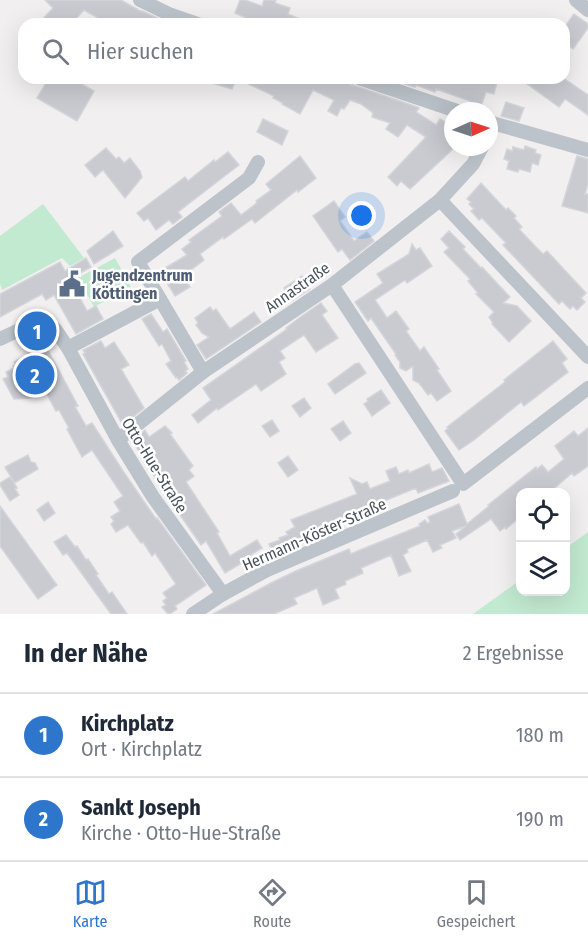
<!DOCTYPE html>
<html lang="de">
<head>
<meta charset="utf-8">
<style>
	:root { --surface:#fff; --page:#f6f6f7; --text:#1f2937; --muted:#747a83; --line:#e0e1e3; --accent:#2e75cc }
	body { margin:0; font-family:"Fira Sans Condensed",sans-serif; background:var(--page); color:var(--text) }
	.controls { position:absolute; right:18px; bottom:18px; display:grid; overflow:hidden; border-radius:12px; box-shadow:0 6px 24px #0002 }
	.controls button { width:54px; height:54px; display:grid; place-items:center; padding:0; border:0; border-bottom:2px solid var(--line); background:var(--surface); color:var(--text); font:30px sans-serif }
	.compass { position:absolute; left:444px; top:102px; width:54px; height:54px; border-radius:50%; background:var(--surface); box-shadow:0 6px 24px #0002; rotate:87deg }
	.you { position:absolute; left:362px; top:216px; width:21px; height:21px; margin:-15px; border:4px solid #fff; border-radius:50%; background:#1a73e8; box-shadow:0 0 0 9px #1a73e833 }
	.badge { display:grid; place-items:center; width:39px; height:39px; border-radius:50%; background:var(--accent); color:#fff; font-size:20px; font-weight:700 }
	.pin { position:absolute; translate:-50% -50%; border:3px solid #fff; box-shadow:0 2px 6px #0006 }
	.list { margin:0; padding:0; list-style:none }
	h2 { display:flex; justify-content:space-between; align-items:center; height:78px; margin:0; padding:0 24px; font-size:26px }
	h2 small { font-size:20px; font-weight:400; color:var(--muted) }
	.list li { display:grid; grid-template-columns:39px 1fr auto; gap:18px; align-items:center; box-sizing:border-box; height:84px; padding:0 24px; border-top:2px solid var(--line) }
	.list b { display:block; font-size:22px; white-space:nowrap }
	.list p { margin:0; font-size:20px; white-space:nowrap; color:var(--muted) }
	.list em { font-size:20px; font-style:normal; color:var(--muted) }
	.icon { flex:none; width:33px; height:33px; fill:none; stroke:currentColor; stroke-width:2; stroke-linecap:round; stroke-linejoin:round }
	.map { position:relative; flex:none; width:588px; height:614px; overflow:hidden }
	.search { position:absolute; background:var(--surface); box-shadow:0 6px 24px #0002; left:18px; right:18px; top:18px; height:66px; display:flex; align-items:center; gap:15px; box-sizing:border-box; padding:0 21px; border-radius:18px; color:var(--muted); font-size:22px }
	.sheet { height:246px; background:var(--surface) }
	nav { display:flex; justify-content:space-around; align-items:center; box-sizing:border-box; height:84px; border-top:2px solid var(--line); background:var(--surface); font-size:16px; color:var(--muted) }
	nav a { display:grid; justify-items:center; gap:3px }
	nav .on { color:var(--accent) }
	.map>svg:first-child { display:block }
	.green { fill:#c2ead1 }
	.building { fill:#c9cbd1; stroke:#d4d5da; stroke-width:1.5 }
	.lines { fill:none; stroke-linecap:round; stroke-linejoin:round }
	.street { stroke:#bcc3ca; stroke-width:14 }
	.labels { text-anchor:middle; stroke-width:5; stroke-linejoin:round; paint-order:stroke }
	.service-label { font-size:16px; font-weight:bold; fill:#4e5e75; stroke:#fff; text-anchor:start }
	.street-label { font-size:16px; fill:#49525a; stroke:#fff }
</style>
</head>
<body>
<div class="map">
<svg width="588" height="614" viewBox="0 0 588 614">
	<rect width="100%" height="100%" fill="#f1efef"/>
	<g class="green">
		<polygon points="43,204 84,258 70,266 62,258 2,290 0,283 0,236"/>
		<polygon points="115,258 131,287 94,307 78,278"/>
		<polygon points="588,532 588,614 473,614 520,580 520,592 566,592 566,548"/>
	</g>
	<g class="building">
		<polygon points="45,0 121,0 142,12 142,11 170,24 109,24 84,10 71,24 38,24 53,8"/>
		<polygon points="240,0 245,0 262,6 264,0 276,0 275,3 290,8 288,14 311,24 249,24 251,20 235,13"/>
		<polygon points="574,14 588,24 588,28 573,49 564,42 564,28"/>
		<polygon points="49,78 71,78 94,91 77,121 37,98"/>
		<polygon points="204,78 338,78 353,86 353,85 417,107 419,108 416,112 436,125 440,119 449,124 446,130 453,134 453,149 410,189 401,181 397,186 388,177 426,137 407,125 398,137 386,129 390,123 372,117 373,113 361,104 350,100 344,109 341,108 337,116 328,111 334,100 313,90 300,114 282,104 283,103 273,98 274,96 236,78 232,89 203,80"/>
		<polygon points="400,78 465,78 477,82 479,82 481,78 498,78 494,94 486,92 480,109 469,105 470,101 436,89 435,92 416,85 415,87 402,83 403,81 400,80"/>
		<polygon points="519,78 563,78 588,95 588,115 565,99 559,107"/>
		<polygon points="506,102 524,108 519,121 501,116"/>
		<polygon points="263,119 288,131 282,145 257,132"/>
		<polygon points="525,146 536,150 535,153 541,155 538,165 532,163 530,172 519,169 518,172 507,169 509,161 504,159 507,149 512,151 513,147 524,150"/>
		<polygon points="106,148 116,159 119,157 124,163 130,158 140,171 142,177 125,198 103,170 95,177 85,165"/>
		<polygon points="228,152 239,165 178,212 182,217 173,224 169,220 156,230 148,218 144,221 137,213 185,177 188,181 214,160 215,162"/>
		<polygon points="300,156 316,178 298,192 297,190 255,223 252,219 224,239 223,237 200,254 204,260 183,276 190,287 175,296 160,271 187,255 182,249 191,242 189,240 222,216 219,212 231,203 241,215 257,203 256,201 271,190 266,184"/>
		<polygon points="577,156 588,159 588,184 585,194 588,194 588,213 562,206"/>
		<polygon points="481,183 506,210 508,208 516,216 514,218 522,227 519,229 535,246 543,254 547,251 586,293 581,298 585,302 577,310 573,306 570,309 562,301 559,304 503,245 506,243 482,218 479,220 471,211 474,209 469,204 471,202 467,199"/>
		<polygon points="334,201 345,217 340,221 354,241 367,232 374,241 350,260 342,249 338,252 313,216"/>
		<polygon points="113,231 123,246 94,264 87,251"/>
		<polygon points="449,231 465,247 463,249 481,268 482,267 510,297 503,303 517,306 531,321 509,342 492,324 493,323 489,317 494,312 476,294 478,293 468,281 470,279 444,252 449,248 441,239"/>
		<polygon points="412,244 416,250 420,248 432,266 407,283 405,280 375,300 387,318 396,311 409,329 406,331 420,351 424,347 439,369 437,370 451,391 437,401 431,393 428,395 419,383 413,380 413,366 406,371 400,368 400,362 395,355 396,354 371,318 368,321 355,302 383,283 377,274 409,254"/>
		<polygon points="86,258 91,267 70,279 87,311 96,306 103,319 76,334 54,295 46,300 42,294 0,317 0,294 60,262 65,271"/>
		<polygon points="302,276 310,289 293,300 284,288"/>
		<polygon points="321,303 327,311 322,315 338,338 316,352 304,335 280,351 285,358 279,362 286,374 261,391 256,384 218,410 217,408 198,423 192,415 211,400 203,388 287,329 286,328 299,318"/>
		<polygon points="210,307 213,311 216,309 230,329 254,312 261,322 206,359 197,345 209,337 202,333 196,325 198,323 195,318"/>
		<polygon points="151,314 163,332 167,329 186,361 184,362 188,369 185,371 187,373 179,380 177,377 176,378 166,364 171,361 162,344 159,346 142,319"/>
		<polygon points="101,341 105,348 114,342 129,365 121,369 144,408 123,425 83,354 85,353 83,350"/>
		<polygon points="553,341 567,359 562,363 568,372 524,406 521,402 474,440 459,450 445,431 448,428 447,427 505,382 504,380"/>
		<polygon points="48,350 78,406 75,407 86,426 92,423 123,471 156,519 157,518 206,585 175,606 177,609 170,614 168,614 162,607 166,605 163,601 167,598 163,593 176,584 155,553 152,556 143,542 141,543 128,525 116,532 111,524 114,521 111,517 120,511 114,502 123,496 92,450 82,457 67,429 69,428 59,410 56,411 44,389 30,398 14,399 3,379 8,377 6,372 14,368 13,366 16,365 14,362 31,352 33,355 36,354 37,356"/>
		<polygon points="359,363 366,373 335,394 328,384 355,364"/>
		<polygon points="381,390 390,403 372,416 364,404 368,401 367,399"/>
		<polygon points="304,398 311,408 300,417 292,406"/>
		<polygon points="272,420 279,431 270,437 262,426"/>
		<polygon points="343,421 351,433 340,441 331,429"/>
		<polygon points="165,426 172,433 170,434 193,466 189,470 194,476 186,482 219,532 217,533 230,556 257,540 262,548 244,559 245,561 225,573 206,541 201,545 164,492 132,440 145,430 149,437"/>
		<polygon points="588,428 588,466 574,476 572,473 550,492 520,492 520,517 506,529 505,527 500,531 491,519 460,540 456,534 466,526 452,531 456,538 440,545 442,548 433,552 427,540 407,549 408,552 403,555 411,571 399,576 391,555 361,568 363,573 345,581 346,584 335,589 339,598 323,605 317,588 294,598 297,604 274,614 213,614 273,582 296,571 349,549 351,554 360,550 420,526 419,524 425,520 427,523 430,522 428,517 459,504 467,524 489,506 488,505 536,467 537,469 542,465 548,472 564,459 555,446 574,431 578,436"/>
		<polygon points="28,455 31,462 35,463 38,469 14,483 17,488 15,489 19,495 10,501 0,485 0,483 10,477 14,482 5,467"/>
		<polygon points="288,456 298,470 288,477 278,463"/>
		<polygon points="429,464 432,472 442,468 449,481 418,493 416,488 337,520 339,526 293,545 294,547 274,556 269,544 280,540 279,538 288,535 286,532 295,527 291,520 357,494 350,478 362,484 367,482 370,489 390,481 386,471 396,467 399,474 408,470 409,473"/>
		<polygon points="48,502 55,513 44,521 37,510"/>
		<polygon points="0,506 57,585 38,599 0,546"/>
		<polygon points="66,535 75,547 77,546 86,560 88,559 98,574 96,575 109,594 112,592 127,614 111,614 67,553 63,555 54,542"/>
	</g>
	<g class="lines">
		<g class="street">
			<polyline points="140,0 169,14 198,24"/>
			<polyline points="576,0 588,10"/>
			<polyline points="359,78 457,111"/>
			<polyline points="489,122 588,150"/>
			<polyline points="440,200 588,357"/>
			<polyline points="332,285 463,484 588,388"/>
			<polyline points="160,299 138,262 249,178 258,162"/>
			<polyline points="0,339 30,325 43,323 55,329 68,348 118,440 153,497 223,594"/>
			<polyline points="68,348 160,299 203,372"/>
			<polyline points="118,440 203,372 332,285 440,200 473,164 482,147"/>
			<polyline points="193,614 223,594 267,570 453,491"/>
		</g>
	</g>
	<defs>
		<g id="civic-bare" transform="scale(2.07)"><path d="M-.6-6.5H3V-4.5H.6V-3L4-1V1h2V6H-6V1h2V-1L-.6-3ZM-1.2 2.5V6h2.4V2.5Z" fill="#5c6f8a" stroke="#fff" stroke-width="2.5" paint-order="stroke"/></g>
	</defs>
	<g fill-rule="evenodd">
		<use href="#civic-bare" x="72" y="284"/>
	</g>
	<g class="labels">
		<g class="service-label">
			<text x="92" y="281">Jugendzentrum<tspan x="92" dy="18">Köttingen</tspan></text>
		</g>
		<g class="street-label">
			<text transform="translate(297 287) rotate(-35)" y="6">Annastraße</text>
			<text transform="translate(155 465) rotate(58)" y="6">Otto-Hue-Straße</text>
			<text transform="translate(314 534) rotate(-24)" y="6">Hermann-Köster-Straße</text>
		</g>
	</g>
</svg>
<div class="controls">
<button><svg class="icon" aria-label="locate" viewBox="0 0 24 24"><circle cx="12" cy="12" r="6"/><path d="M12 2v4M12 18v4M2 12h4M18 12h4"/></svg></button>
<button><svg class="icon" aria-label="layers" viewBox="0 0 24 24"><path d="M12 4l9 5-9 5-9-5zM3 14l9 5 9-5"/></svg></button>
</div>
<svg class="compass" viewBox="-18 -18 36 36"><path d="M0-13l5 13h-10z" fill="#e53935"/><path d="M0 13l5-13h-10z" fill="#747a83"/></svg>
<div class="you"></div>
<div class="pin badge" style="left:37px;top:331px">1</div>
<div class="pin badge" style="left:35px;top:375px">2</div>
<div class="search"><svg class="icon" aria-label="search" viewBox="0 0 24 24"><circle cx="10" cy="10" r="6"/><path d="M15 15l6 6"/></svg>Hier suchen</div>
</div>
<section class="sheet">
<h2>In der Nähe<small>2 Ergebnisse</small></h2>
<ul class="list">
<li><span class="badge">1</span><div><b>Kirchplatz</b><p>Ort · Kirchplatz</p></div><em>180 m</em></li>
<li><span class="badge">2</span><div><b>Sankt Joseph</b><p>Kirche · Otto-Hue-Straße</p></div><em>190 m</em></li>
</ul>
</section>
<nav>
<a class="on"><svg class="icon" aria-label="map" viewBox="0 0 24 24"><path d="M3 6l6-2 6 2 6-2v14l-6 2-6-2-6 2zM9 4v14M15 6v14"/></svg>Karte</a>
<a><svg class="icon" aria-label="directions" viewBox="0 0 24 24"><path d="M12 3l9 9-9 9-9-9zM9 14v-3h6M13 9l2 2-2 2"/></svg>Route</a>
<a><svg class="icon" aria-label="saved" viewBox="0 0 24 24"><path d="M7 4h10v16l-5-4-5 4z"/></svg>Gespeichert</a>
</nav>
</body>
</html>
